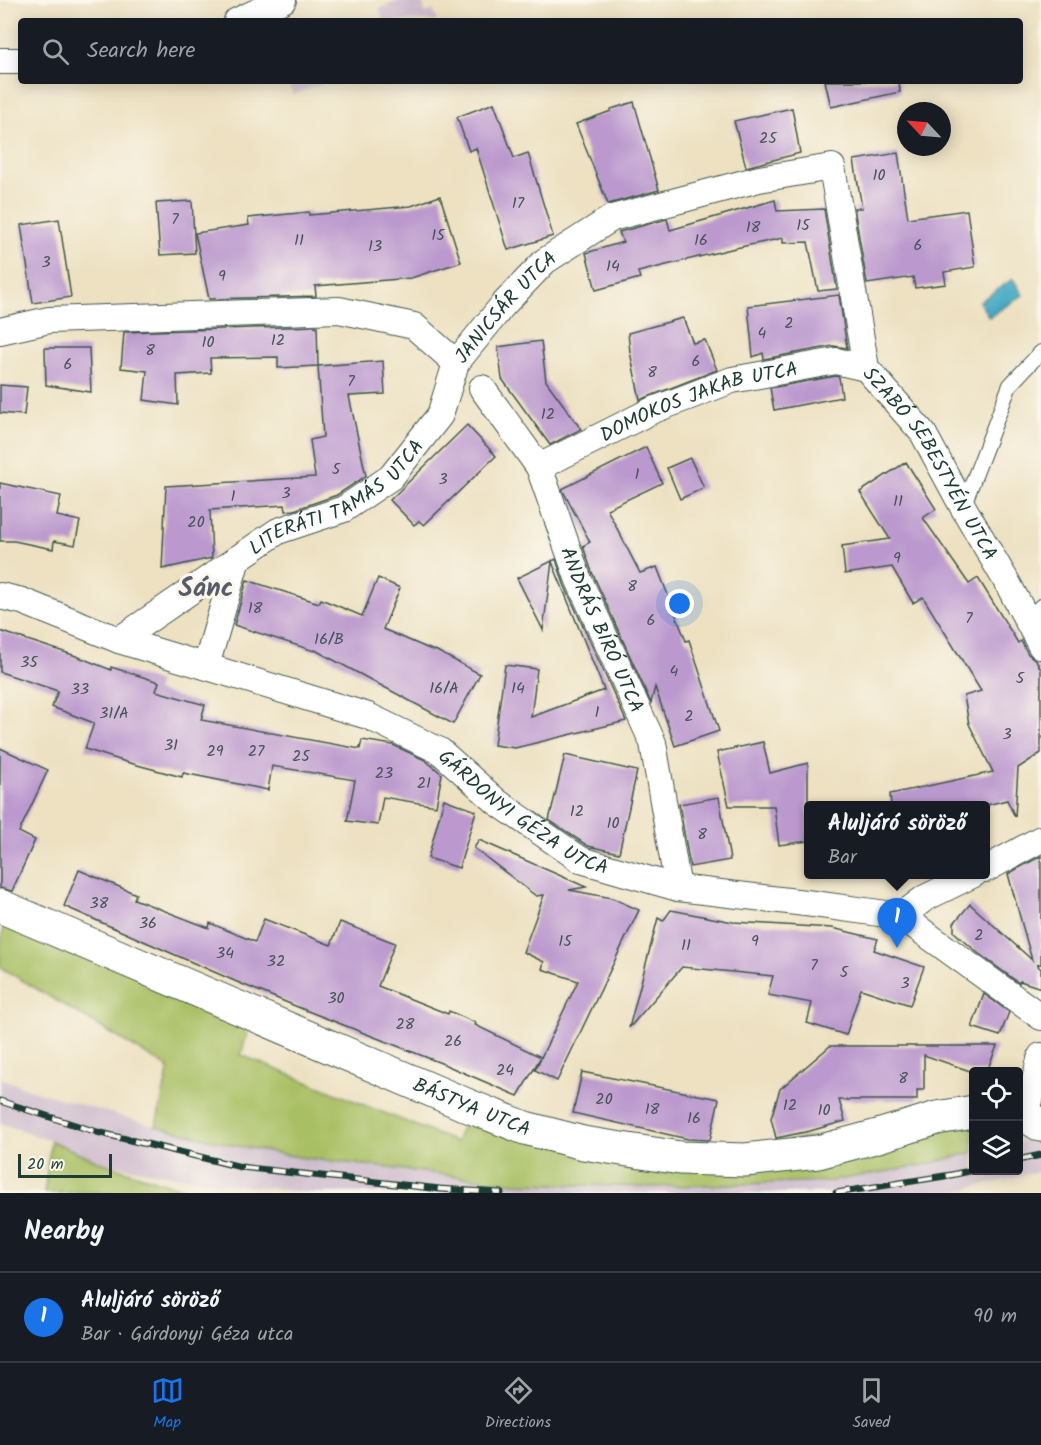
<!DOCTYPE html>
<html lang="en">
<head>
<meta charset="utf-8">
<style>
	:root { --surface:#171b24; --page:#242831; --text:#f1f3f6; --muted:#9ea1a6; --line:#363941; --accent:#1a73e8 }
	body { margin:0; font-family:Kalam,sans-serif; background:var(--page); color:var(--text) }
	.controls { position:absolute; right:18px; bottom:18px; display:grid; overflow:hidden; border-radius:6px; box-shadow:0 3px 15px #0003 }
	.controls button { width:54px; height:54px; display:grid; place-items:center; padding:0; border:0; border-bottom:2px solid var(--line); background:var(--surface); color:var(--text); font:30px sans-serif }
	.compass { position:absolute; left:897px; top:102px; width:54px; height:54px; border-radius:50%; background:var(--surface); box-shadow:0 3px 15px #0003; rotate:296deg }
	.scale { position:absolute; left:18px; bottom:15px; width:94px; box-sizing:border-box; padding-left:6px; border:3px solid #1f3d34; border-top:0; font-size:16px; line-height:21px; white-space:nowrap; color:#1f3d34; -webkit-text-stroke:4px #fbf7ec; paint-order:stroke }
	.you { position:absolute; left:680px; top:604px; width:21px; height:21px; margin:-15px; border:4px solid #fff; border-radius:50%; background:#1a73e8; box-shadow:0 0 0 9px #1a73e833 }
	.badge { display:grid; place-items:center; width:39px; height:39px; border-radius:50%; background:var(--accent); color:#fff; font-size:20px; font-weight:700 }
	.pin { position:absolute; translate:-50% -50px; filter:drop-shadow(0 2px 3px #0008) }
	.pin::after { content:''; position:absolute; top:32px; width:21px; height:18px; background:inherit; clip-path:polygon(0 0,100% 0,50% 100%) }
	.popup { position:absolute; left:804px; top:801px; width:186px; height:78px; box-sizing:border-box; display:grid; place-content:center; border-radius:6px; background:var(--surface); filter:drop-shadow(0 2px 4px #0005); font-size:20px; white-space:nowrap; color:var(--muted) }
	.popup b { font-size:22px; color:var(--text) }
	.popup::after { content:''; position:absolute; left:50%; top:100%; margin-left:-12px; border:12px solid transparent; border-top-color:var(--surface) }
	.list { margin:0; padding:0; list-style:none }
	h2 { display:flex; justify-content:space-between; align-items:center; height:78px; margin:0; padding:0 24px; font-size:26px }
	h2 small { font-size:20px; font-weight:400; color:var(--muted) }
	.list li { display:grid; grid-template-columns:39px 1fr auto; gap:18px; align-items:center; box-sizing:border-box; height:90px; padding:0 24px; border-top:2px solid var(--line) }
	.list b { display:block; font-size:22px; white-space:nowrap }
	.list p { margin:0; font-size:20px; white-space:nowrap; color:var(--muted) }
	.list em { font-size:20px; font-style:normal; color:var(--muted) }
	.icon { flex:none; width:33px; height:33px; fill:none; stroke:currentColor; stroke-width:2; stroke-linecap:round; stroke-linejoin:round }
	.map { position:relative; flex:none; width:1041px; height:1193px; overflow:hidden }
	.search { position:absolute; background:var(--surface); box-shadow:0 3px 15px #0003; left:18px; right:18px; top:18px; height:66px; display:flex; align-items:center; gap:15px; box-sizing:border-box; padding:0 21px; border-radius:6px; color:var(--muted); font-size:22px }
	.sheet { height:168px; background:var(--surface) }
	nav { display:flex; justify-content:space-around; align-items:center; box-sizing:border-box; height:84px; border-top:2px solid var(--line); background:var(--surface); font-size:16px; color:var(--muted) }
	nav a { display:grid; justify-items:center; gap:3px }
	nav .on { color:var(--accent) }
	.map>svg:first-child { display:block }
	.industrial { fill:#cfbdce }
	.green { fill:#a9bf63; stroke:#647e4c; stroke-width:1.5 }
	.water { fill:#42a7c2; stroke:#30727b; stroke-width:1.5 }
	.building { fill:#bb99ce }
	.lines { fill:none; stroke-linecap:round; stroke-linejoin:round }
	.service-casing { stroke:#3e5649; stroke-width:16 }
	.minor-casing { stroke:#3e5649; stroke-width:28 }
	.tertiary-casing { stroke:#3e5649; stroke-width:35 }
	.service { stroke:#fff; stroke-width:14 }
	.minor { stroke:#fff; stroke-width:26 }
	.tertiary { stroke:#fff; stroke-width:33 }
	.rail-casing { stroke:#1f3d34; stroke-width:7 }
	.rail { stroke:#fbf7ec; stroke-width:4.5; stroke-dasharray:14; stroke-linecap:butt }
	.labels { text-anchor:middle; stroke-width:6; stroke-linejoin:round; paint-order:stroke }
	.number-label { font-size:16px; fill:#46545a }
	.street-label { font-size:20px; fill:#1f3d34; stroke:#fbf7ec }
	.district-label { font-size:26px; font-weight:bold; fill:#565d6a; stroke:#fbf7ec }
</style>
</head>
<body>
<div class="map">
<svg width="1041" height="1193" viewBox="0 0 1041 1193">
	<rect width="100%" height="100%" fill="#fbf7ec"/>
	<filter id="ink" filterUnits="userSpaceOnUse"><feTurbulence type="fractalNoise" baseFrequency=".0167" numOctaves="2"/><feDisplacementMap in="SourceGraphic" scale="12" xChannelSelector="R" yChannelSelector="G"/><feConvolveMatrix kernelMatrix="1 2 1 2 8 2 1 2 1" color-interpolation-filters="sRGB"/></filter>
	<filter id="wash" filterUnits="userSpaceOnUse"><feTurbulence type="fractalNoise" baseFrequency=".008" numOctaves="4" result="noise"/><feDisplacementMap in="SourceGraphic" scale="24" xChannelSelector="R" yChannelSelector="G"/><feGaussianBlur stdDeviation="1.35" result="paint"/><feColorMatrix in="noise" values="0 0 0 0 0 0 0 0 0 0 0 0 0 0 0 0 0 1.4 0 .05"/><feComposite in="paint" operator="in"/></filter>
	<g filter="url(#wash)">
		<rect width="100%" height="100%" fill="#ede1c2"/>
		<g class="industrial">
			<polygon points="401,0 421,0 426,13 433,10 437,21 384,21 379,9"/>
			<polygon points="287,81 330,81 293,95"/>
			<polygon points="0,1078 34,1091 156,1126 233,1145 293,1156 514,1183 649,1187 832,1181 929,1164 973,1152 974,1170 1018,1170 1019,1141 1041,1136 1041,1171 949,1193 315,1193 218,1183 105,1164 51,1141 0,1123"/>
		</g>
		<g class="green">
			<polygon points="4,923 253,1013 241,1055 456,1142 471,1107 680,1158 973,1112 973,1152 929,1164 832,1181 649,1187 514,1183 298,1157 233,1145 156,1126 169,1068 0,967 0,955"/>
			<polygon points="51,1141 105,1164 196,1193 44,1193"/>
		</g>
		<polygon class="water" points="1013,279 1023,295 989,317 979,302"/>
		<g id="blocks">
			<g class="building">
				<polygon points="825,81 899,81 900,92 831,107"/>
				<polygon points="634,102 659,190 608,204 576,124 611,111 611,109"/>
				<polygon points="494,103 514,158 528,153 553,236 508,250 476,148 469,151 457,117"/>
				<polygon points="792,108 800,153 746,167 734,121"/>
				<polygon points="898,153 908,218 967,210 975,267 944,272 946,284 915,288 913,277 867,284 854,208 862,208 854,160"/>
				<polygon points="440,196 461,262 411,278 315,286 316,296 209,299 195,233 249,225 248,218 309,212 309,215 411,206"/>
				<polygon points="775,200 777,211 824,209 837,289 818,291 808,242 783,243 783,238 731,249 638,272 640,278 596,290 586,253 623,242 619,232 667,219 670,230"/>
				<polygon points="192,201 195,253 160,255 156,203"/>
				<polygon points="59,219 71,297 33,303 21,225"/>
				<polygon points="839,295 847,348 833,346 764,359 763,353 753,357 748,306"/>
				<polygon points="683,318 693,343 705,340 717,370 640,400 630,352 628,333"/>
				<polygon points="317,326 318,366 278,368 278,357 210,358 211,373 177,375 178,405 144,400 147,371 121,368 124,332"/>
				<polygon points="541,341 546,381 581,429 550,445 502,379 498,347"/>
				<polygon points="45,348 89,348 91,392 46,385"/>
				<polygon points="383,361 385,394 349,396 366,476 337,495 294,510 286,511 285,505 210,510 212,558 162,569 166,486 315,477 310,440 323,437 318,366"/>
				<polygon points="836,376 839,377 842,397 774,410 770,388"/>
				<polygon points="0,385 27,387 24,415 0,413"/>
				<polygon points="467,425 496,456 424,525 419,521 414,525 390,500"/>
				<polygon points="646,447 662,483 607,509 640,573 657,567 686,641 689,640 719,731 675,746 655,687 651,703 592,572 583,546 590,542 562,489"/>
				<polygon points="690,458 704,488 680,499 667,468"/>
				<polygon points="906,462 936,509 923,518 969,584 978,578 1018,643 1021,641 1028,654 1033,658 1036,660 1041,670 1041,753 1018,768 1015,817 1007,800 983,806 891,806 890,794 993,772 969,724 964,696 981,691 923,597 913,603 892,567 845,574 842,546 890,539 860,492"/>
				<polygon points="0,483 61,496 57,516 80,521 75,545 54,541 53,549 14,541 0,541"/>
				<polygon points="556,559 564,584 626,721 515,748 494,745 505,665 537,669 531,717 604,690 552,562 543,630 517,578"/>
				<polygon points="378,578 400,588 383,629 434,651 435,650 480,674 453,724 315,650 314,651 234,625 247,580 319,603 321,599 362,616"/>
				<polygon points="0,631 76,656 111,670 111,667 159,682 156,691 205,705 201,720 360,749 362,740 393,745 425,760 442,774 436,806 383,797 378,825 347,821 355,780 272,766 268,790 183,773 182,777 126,762 85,749 94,723 52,707 58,691 0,672"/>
				<polygon points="763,742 770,773 808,763 808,841 779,845 774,806 729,806 717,752"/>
				<polygon points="0,748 48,770 19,832 35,840 12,891 0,888"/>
				<polygon points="565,755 637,771 619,853 588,846 549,820"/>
				<polygon points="719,797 730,860 690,867 679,804"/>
				<polygon points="444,799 476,811 459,868 428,858"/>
				<polygon points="479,840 586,887 569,890 612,898 639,910 557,1081 535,1070 578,981 542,969 544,962 523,952 544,895 536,896 474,848"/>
				<polygon points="1041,856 1041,964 1037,965 1041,969 1041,988 1020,981 1019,983 978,953 954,932 954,923 970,904 1032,960 1008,874"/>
				<polygon points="79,870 136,894 134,899 209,928 210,923 255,942 264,919 331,945 340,922 395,943 378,986 448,1014 449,1011 476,1023 475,1025 541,1057 518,1096 441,1063 305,1010 237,982 64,906"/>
				<polygon points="671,910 733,922 832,928 878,939 874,950 924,967 910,1005 861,989 846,1035 807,1023 812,1003 768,995 773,976 682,967 629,1028 658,918 663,921"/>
				<polygon points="984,994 1009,1012 1000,1036 972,1027"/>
				<polygon points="830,1046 997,1046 987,1071 970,1071 924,1055 924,1090 917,1090 917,1100 839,1100 845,1121 810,1131 776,1138 771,1118 780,1089"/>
				<polygon points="582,1072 719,1099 710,1140 688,1139 573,1113"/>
			</g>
		</g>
	</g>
	<g filter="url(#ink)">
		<use href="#blocks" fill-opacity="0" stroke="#3e5649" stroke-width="1.5"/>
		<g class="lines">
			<g class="service-casing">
				<g id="service">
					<polyline points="963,507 1010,385 1041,352"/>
					<polyline points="1027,620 1041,606"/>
				</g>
			</g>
			<g class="minor-casing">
				<g id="minor">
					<polyline points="237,21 283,0"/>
					<polyline points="0,61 21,61"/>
					<path id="s1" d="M0,331l49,-11 290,-10 75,16 42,37 47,-58 42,-44 67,-43 147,-39 73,-12 34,201 57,65 40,74 45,77 33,62"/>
					<path id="s2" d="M482,388l57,79 39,111 75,165 25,145"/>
					<path id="s3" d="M539,467l112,-56 81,-31 104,-19 30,7"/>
					<path id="s4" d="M0,596l22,5 97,39 249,76 72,35 57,51 84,58 97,28 136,16 87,12 140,101"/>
					<path id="s5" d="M119,640l159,-109 66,-22 47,-32 49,-62 16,-52"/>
					<polyline points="206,666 237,559"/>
					<polyline points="986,869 1041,839"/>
					<polyline points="901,916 925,898 974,874"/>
					<polyline points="1026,1116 1041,1056"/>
				</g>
			</g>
			<g class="tertiary-casing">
				<g id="tertiary">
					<path id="s6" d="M0,906l471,201 54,21 58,15 97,15 65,2 73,-8 60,-16 59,-18 37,-6"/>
					<polyline points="1018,1115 1026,1116 1041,1125"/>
				</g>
			</g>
			<use href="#service" class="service"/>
			<use href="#minor" class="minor"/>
			<use href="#tertiary" class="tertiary"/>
			<g class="rail-casing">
				<g id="rail">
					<polyline points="0,1101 97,1132 241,1167 440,1189 501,1193"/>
					<polyline points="1018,1160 1041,1155"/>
					<polyline points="836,1193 951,1175 974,1170"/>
				</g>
			</g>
			<use href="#rail" class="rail"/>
		</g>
	</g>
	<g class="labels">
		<g class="number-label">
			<text x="768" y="143">25</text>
			<text x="879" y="180">10</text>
			<text x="518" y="208">17</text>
			<text x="175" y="224">7</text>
			<text x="803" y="230">15</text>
			<text x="753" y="232">18</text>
			<text x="438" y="240">15</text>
			<text x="299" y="245">11</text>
			<text x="701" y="245">16</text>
			<text x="918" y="250">6</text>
			<text x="375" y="251">13</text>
			<text x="46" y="267">3</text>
			<text x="613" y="271">14</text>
			<text x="222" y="281">9</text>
			<text x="789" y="328">2</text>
			<text x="762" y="338">4</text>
			<text x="278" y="345">12</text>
			<text x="208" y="347">10</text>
			<text x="150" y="355">8</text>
			<text x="696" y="366">6</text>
			<text x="68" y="369">6</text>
			<text x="652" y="377">8</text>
			<text x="351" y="386">7</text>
			<text x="548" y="419">12</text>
			<text x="336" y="474">5</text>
			<text x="637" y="479">1</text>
			<text x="443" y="484">3</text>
			<text x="286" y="498">3</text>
			<text x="233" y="501">1</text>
			<text x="898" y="506">11</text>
			<text x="196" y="527">20</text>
			<text x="897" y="563">9</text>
			<text x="632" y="591">8</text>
			<text x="255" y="613">18</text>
			<text x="969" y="623">7</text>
			<text x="651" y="625">6</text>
			<text x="329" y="644">16/B</text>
			<text x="29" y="667">35</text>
			<text x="674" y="676">4</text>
			<text x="1020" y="683">5</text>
			<text x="444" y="693">16/A</text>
			<text x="518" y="693">14</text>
			<text x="80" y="694">33</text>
			<text x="597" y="717">1</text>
			<text x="114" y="718">31/A</text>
			<text x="689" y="721">2</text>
			<text x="1007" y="739">3</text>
			<text x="171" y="750">31</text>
			<text x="215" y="756">29</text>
			<text x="256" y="756">27</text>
			<text x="301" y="761">25</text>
			<text x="384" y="778">23</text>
			<text x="424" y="788">21</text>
			<text x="577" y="816">12</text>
			<text x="613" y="828">10</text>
			<text x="702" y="839">8</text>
			<text x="99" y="908">38</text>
			<text x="148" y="928">36</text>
			<text x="979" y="940">2</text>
			<text x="565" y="946">15</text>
			<text x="755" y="946">9</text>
			<text x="686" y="950">11</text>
			<text x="225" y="958">34</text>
			<text x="276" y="966">32</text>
			<text x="814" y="970">7</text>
			<text x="844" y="977">5</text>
			<text x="905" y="988">3</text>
			<text x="336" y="1003">30</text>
			<text x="405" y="1029">28</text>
			<text x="453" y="1046">26</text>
			<text x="505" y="1075">24</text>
			<text x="903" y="1083">8</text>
			<text x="604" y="1104">20</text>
			<text x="790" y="1110">12</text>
			<text x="652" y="1114">18</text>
			<text x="824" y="1115">10</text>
			<text x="694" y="1123">16</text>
		</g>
		<g class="street-label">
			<text dy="7" stroke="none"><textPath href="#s1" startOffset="548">JANICSÁR UTCA</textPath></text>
			<text dy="7" stroke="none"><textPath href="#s3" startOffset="174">DOMOKOS JAKAB UTCA</textPath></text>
			<text dy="7" stroke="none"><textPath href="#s1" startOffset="1234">SZABÓ SEBESTYÉN UTCA</textPath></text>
			<text dy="7" stroke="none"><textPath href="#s5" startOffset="262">LITERÁTI TAMÁS UTCA</textPath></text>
			<text dy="7" stroke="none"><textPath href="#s2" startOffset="272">ANDRÁS BÍRÓ UTCA</textPath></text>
			<text dy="7" stroke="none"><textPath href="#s4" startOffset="572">GÁRDONYI GÉZA UTCA</textPath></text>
			<text dy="7" stroke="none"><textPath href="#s6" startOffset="513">BÁSTYA UTCA</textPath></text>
		</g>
		<g class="district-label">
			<text x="206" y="596">Sánc</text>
		</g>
	</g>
</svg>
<div class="controls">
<button><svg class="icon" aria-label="locate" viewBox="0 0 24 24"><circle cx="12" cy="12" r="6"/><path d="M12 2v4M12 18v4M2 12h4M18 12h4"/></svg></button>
<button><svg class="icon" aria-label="layers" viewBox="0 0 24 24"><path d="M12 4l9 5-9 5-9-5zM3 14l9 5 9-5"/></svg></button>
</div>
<svg class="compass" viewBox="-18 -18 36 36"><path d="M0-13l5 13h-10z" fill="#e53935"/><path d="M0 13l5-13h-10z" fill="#9ea1a6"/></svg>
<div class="scale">20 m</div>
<div class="you"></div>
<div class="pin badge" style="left:897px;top:948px">1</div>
<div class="popup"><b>Aluljáró söröző</b>Bar</div>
<div class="search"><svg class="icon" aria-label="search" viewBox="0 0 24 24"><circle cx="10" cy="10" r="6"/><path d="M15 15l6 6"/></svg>Search here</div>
</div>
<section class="sheet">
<h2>Nearby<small></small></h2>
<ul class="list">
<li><span class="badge">1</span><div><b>Aluljáró söröző</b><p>Bar · Gárdonyi Géza utca</p></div><em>90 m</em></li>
</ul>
</section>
<nav>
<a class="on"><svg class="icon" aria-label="map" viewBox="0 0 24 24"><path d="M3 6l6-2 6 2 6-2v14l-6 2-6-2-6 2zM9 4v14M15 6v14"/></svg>Map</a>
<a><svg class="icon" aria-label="directions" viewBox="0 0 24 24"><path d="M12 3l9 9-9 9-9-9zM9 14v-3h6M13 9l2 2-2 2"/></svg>Directions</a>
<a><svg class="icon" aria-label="saved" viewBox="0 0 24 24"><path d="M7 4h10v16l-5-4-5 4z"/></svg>Saved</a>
</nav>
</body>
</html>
